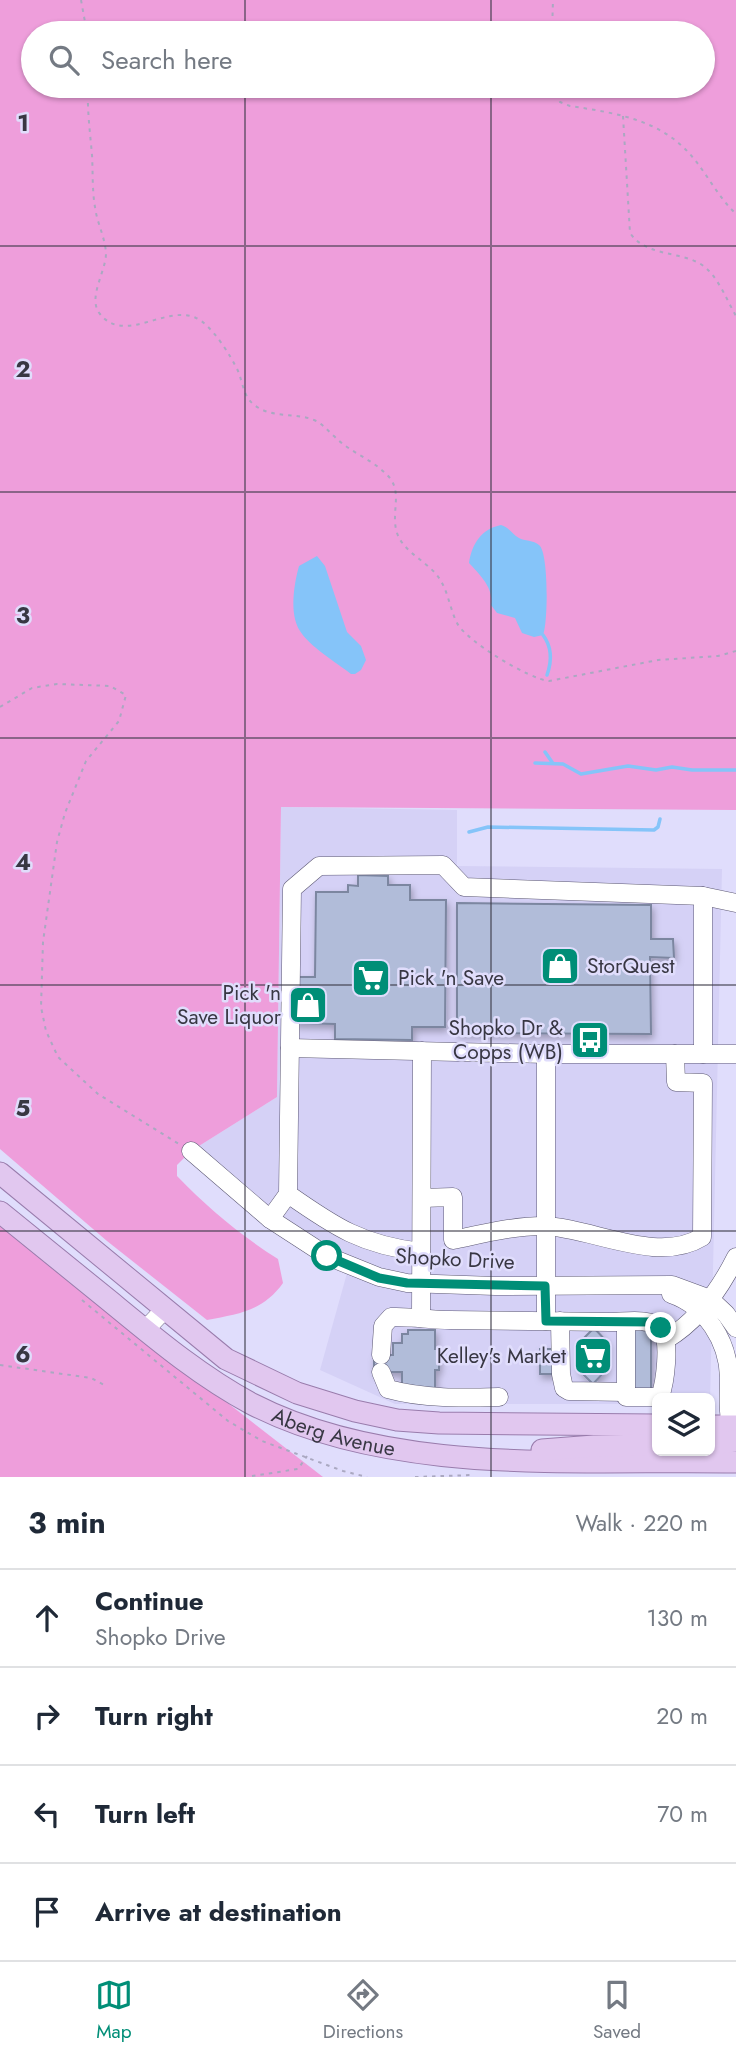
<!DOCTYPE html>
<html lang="en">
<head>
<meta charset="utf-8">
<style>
	:root { --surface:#fff; --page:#f6f6f7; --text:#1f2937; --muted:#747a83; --line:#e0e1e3; --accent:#008e77 }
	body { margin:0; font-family:Jost,sans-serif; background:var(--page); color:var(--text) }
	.controls { position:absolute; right:21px; bottom:21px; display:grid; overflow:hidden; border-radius:10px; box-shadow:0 2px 5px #0004 }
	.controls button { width:63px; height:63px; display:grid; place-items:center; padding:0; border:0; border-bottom:2px solid var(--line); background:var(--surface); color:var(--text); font:35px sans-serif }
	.stop { position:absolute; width:21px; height:21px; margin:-16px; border:5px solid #008e77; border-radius:50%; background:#fff }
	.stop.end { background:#008e77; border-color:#fff; box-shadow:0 2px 7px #0008 }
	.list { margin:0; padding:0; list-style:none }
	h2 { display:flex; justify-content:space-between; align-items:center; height:91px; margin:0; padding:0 28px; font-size:30px }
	h2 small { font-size:23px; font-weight:400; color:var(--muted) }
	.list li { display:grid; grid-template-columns:46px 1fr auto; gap:21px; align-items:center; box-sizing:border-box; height:98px; padding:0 28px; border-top:2px solid var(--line) }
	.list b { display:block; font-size:26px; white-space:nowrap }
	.list p { margin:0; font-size:23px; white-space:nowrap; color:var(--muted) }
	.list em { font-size:23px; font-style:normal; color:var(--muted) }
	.icon { flex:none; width:38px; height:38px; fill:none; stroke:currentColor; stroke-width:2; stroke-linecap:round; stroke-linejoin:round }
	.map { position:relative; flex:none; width:736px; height:1477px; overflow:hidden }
	.search { position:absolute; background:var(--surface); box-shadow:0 2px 5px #0004; left:21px; right:21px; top:21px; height:77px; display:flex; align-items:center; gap:18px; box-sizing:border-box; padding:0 24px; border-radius:38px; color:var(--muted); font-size:26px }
	.sheet { height:483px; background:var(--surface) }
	nav { display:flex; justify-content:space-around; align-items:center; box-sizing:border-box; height:98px; border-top:2px solid var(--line); background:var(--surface); font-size:19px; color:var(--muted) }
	nav a { display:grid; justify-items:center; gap:4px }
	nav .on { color:var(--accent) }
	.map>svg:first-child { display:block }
	.built { fill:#d5d1f6 }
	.green { fill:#ee9edb; fill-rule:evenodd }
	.water { fill:#85c4f9 }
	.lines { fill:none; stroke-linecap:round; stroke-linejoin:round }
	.stream { stroke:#85c4f9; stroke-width:3.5 }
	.building { fill:#b1bcd9; stroke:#7b86a0; stroke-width:2; filter:url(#shadow) }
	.minor-casing { stroke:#5d5974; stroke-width:19 }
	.major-casing { stroke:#997cac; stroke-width:23 }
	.path { stroke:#aaa8c1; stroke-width:2; stroke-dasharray:3.5 5; stroke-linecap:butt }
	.minor { stroke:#fff; stroke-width:18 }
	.major { stroke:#e1c7ef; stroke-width:21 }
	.route { stroke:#008e77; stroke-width:9 }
	.grid { fill:none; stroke:#383743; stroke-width:2; stroke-opacity:0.55 }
	.labels { text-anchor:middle; stroke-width:5; stroke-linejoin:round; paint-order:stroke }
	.poi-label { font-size:21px; fill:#383743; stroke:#e0ddfc; text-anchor:end }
	.street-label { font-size:21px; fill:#383743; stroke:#e0ddfc }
	.grid-label { font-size:23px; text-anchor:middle; font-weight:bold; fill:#383743; stroke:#e0ddfc; stroke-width:5; stroke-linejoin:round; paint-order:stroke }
</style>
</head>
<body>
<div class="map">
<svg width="736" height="1477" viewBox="0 0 736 1477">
	<defs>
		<filter id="shadow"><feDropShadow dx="2" dy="4" stdDeviation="3.5" flood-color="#0004"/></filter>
	</defs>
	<rect width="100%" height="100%" fill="#e0ddfc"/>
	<polygon class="built" points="281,807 457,810 457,866 722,869 710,1404 710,1398 657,1398 657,1404 395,1404 320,1370 349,1266 191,1151 277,1097"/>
	<g class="green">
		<path d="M0,0h736v810l-455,-3 -4,290 -86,54 -14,14v11c31,32 63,59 101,83l5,24c-20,28 -44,31 -76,37l-100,-79 -107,-92zM33,33h670v53h-670z"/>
		<polygon points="0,1226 323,1477 0,1477"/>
	</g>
	<g class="water">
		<path d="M501,525c8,2 11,9 18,13 5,3 15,2 20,7 10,7 9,80 4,90l-9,2 -12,-4 -7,-15 -18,-5 -6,-8c3,-17 -11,-30 -22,-42 3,-19 12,-34 32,-38z"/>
		<path d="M317,556l8,10 22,66 14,14 5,14 -5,10 -6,4h-4c-14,-11 -42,-28 -51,-43 -11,-17 -6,-47 -1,-65z"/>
	</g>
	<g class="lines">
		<g class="stream">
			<path d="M543,635c9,12 9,26 4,40"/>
			<polyline points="545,752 552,762"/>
			<polyline points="535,763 563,764 581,774 628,766 656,770 672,767 692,770 736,770"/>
			<polyline points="469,832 488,827 654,830 658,827 660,819"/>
		</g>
	</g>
	<g class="building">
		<polygon points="358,875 388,876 388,885 410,885 410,900 446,900 445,1027 412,1027 412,1040 335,1039 335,1024 294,1023 294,977 315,977 316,892 348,892 348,885 358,886"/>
		<polygon points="457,903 651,905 651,939 673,939 674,958 650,957 651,1034 457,1033"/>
		<polygon points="634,1319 651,1319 651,1390 633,1390"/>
		<polygon points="594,1328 608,1343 607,1369 593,1384 578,1369 579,1343"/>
		<polygon points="408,1330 435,1330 435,1349 439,1349 439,1370 435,1370 435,1389 402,1389 402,1372 374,1372 374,1355 393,1355 393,1343 402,1343 402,1334 408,1334"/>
		<rect x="540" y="1349" width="15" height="25"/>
	</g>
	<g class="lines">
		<g class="minor-casing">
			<g id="minor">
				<polyline points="703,896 703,1054"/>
				<polyline points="290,1048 546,1054 736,1054"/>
				<polyline points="191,1151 270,1219 327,1256 379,1277 407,1283 495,1286 672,1285 710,1299 726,1314 736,1328"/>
				<path d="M288,1194c47,33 74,51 133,58"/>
				<path d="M422,1198l31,-1v43c29,-6 60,-14 90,-14 48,1 114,39 159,11l1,-154 -27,-1 -1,-28"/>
				<polyline points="270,1219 288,1194 292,889 319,866 443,865 464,887 703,896 736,903"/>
				<path d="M671,1294c35,12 57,47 58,83 0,20 -3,41 7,59"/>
				<polyline points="421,1318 422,1051"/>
				<polyline points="546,1321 546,1054"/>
				<polyline points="560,1321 561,1374 564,1388 569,1391 626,1392"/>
				<polyline points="145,1330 165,1309"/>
				<path d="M667,1339c30,-18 53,-50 69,-82"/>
				<path d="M381,1355l2,-29 8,-9c20,-1 39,3 59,3 53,1 107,1 160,2 14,0 41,-5 51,7 10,12 4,54 -1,68h-34v-75"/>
				<path d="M381,1372l7,17c36,10 74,9 111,8"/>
			</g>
		</g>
		<g class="major-casing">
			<g id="major">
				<polyline points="0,1173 226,1359 297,1393 355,1411 397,1420 439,1423 657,1425"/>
				<path id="s1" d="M0,1212c37,30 74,60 111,90 45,37 89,74 141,102 142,73 329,55 484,58"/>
				<polyline points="710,1426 736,1426"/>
				<polyline points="710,1444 736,1441"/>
				<polyline points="542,1450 594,1446 657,1445"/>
			</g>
		</g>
		<g class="path">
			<polyline points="81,0 87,33"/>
			<polyline points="552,33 553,0"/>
			<path d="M88,86c-1,23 2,46 4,69 1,17 0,35 3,52 2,16 10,30 11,46 0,19 -19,45 -6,61 25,31 66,-10 96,4 15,6 35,38 42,53 5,12 5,24 15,33 18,15 41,8 61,16 8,3 13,10 20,16 15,16 36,22 51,37 20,17 5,38 12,60 6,18 27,27 39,41 12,14 13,33 21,49 9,18 72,56 92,58l109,-21 60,-4 18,-5"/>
			<path d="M552,86l8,16 10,4c39,6 82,12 112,40 21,19 33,48 54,68"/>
			<path d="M623,116l7,117c16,23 46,18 69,30 18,10 27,36 37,53"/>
			<polyline points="0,707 32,688 57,684 110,686 126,695 119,721 86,761 65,813 57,842 43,942 41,1007 46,1031 58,1057 98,1094 179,1144"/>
			<polyline points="82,1300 228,1421 262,1441 343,1471 367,1477"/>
			<polyline points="0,1365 91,1378 106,1386"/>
			<polyline points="252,1476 298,1469 307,1456"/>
			<polyline points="415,1477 473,1475"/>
		</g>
		<use href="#minor" class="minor"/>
		<use href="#major" class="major"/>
	</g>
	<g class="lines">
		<polyline class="route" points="327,1256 379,1278 407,1283 545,1286 546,1321 651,1322 661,1328"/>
	</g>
	<path class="grid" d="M245,0v33M491,0v33M245,86v1391M491,86v1391M0,246h736M0,492h736M0,738h736M0,985h736M0,1231h736"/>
	<defs>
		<g id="shop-square" transform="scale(2.0125)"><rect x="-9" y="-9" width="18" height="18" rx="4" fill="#008e77" stroke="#e0ddfc"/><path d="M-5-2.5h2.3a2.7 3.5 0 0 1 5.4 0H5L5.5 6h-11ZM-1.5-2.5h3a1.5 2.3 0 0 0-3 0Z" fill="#fff"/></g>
		<g id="supermarket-square" transform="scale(2.0125)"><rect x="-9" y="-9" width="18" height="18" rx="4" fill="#008e77" stroke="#e0ddfc"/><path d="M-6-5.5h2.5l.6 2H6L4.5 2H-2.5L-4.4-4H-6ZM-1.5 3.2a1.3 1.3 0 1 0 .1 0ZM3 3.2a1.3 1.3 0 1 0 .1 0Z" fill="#fff"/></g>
		<g id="bus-square" transform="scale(2.0125)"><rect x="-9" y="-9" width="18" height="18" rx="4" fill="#008e77" stroke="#e0ddfc"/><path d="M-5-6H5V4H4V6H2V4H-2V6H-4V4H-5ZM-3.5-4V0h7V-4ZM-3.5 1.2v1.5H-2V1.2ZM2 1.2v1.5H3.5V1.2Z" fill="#fff"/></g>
	</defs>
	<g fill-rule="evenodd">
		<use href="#shop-square" x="560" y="966"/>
		<use href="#supermarket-square" x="371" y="978"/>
		<use href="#shop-square" x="308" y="1005"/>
		<use href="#bus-square" x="590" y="1040"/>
		<use href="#supermarket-square" x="593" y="1356"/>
	</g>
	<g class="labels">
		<g class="poi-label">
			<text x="587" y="973" text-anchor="start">StorQuest</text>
			<text x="398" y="985" text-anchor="start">Pick 'n Save</text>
			<text x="281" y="1000">Pick 'n<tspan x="281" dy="24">Save Liquor</tspan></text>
			<text x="563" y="1035">Shopko Dr &amp;<tspan x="563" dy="24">Copps (WB)</tspan></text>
			<text x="566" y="1363">Kelley's Market</text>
		</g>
		<g class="street-label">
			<text transform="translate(455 1259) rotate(3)" y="7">Shopko Drive</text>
			<text dy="7" stroke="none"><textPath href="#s1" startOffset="404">Aberg Avenue</textPath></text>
		</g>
	</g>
	<g class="grid-label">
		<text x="23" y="131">1</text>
		<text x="23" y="377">2</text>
		<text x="23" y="623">3</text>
		<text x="23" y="870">4</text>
		<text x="23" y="1116">5</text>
		<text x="23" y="1362">6</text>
	</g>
</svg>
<div class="controls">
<button><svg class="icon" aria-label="layers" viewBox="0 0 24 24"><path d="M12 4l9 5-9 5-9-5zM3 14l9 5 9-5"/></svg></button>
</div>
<div class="stop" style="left:327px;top:1256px"></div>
<div class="stop end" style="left:661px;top:1328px"></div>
<div class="search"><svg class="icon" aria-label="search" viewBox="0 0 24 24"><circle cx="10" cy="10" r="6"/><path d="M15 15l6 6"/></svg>Search here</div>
</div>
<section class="sheet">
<h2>3 min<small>Walk · 220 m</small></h2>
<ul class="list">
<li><svg class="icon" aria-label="ahead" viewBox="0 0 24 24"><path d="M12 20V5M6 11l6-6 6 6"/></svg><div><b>Continue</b><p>Shopko Drive</p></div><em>130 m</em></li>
<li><svg class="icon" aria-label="right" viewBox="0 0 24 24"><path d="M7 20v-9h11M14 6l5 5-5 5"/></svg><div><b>Turn right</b></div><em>20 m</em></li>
<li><svg class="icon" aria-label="left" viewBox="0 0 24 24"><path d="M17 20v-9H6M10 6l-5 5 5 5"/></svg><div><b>Turn left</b></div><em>70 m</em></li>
<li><svg class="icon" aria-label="arrive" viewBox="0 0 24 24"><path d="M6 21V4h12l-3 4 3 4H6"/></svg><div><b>Arrive at destination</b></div></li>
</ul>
</section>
<nav>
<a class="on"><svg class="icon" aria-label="map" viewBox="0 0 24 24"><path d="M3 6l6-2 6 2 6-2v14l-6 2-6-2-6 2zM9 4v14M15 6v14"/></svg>Map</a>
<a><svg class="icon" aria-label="directions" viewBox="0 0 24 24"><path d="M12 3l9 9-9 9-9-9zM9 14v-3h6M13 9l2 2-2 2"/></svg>Directions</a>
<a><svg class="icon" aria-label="saved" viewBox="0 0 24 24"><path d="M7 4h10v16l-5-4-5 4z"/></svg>Saved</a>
</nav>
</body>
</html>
